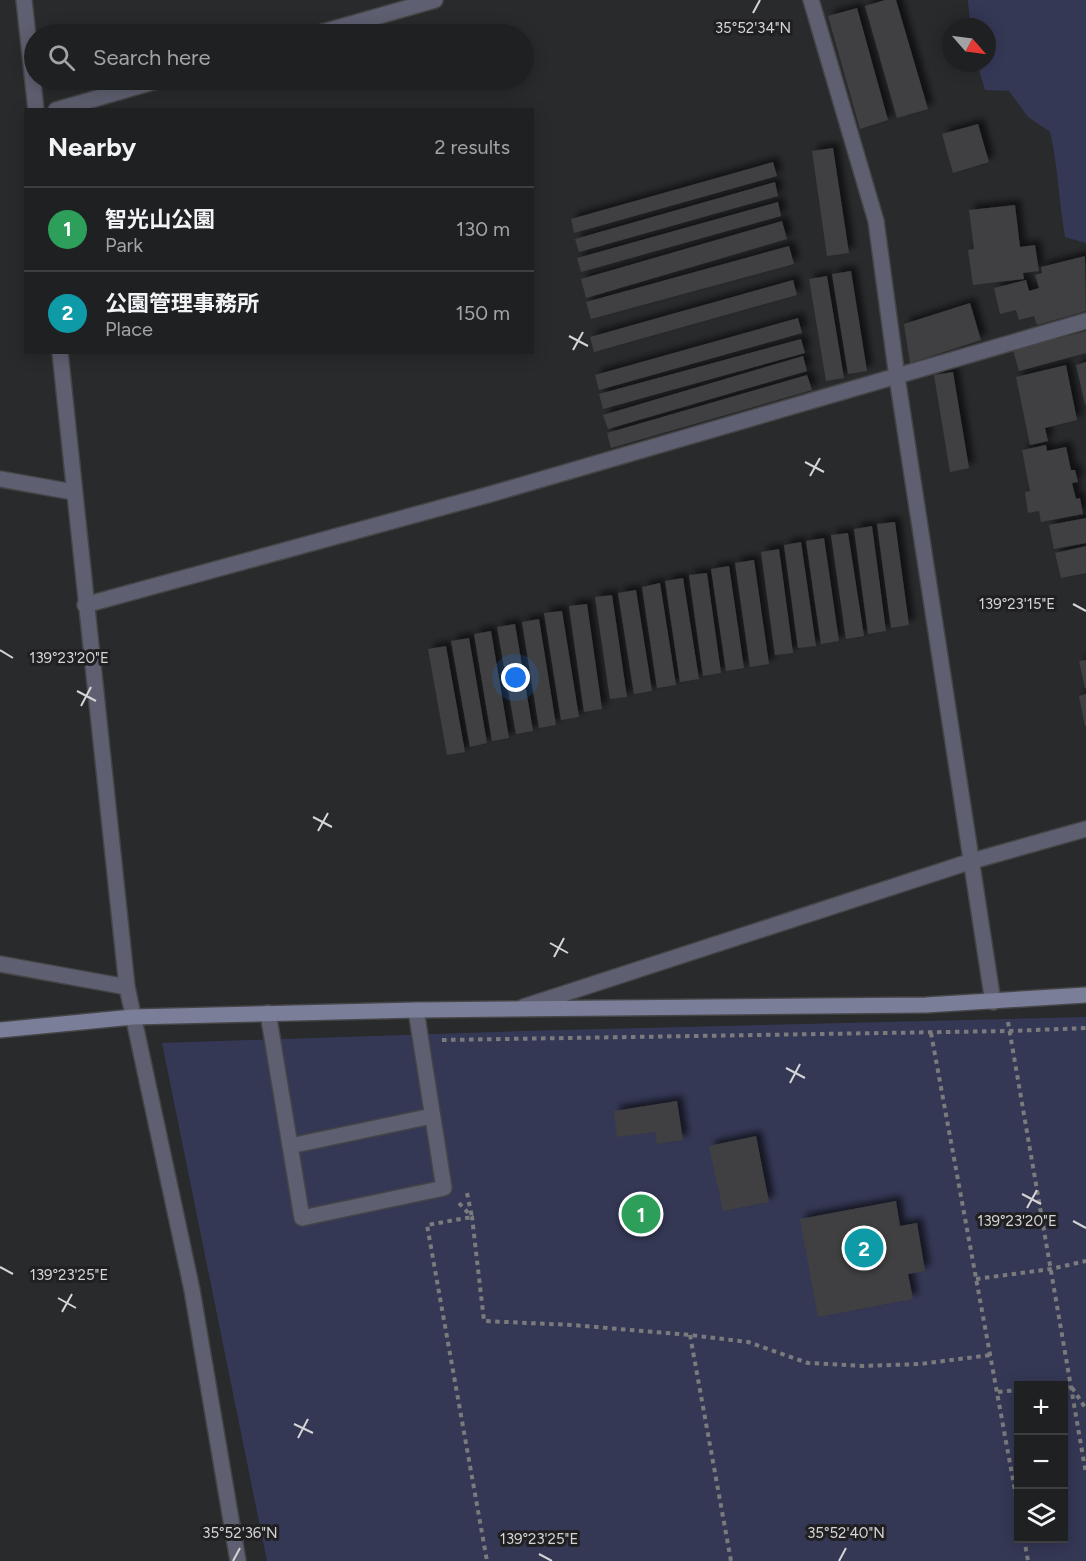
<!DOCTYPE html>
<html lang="en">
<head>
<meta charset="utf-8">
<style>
	:root { --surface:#1f2021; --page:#2c2d2e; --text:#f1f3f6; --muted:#a1a3a5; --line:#3c3e3f; --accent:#0b8043 }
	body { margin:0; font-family:Figtree,"Noto Sans JP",sans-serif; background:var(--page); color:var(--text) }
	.controls { position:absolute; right:18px; bottom:18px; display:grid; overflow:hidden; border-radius:0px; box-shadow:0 3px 15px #0003 }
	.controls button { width:54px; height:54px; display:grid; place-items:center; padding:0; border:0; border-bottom:2px solid var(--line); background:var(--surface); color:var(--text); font:30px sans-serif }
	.compass { position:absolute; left:942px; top:18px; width:54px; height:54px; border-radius:50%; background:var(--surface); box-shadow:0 3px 15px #0003; rotate:118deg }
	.you { position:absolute; left:516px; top:678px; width:21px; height:21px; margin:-15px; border:4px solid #fff; border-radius:50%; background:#1a73e8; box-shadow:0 0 0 9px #1a73e833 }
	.badge { display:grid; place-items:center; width:39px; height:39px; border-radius:50%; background:var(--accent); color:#fff; font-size:20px; font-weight:700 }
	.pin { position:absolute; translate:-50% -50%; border:3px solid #fff; box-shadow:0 2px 6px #0006 }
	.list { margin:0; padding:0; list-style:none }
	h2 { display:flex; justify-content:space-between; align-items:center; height:78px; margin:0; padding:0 24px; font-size:26px }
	h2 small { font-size:20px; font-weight:400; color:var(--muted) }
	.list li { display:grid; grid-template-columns:39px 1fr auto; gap:18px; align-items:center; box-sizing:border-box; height:84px; padding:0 24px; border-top:2px solid var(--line) }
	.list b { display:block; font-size:22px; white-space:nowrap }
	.list p { margin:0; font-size:20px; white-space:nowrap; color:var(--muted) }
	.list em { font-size:20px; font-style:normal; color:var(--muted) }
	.icon { flex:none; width:33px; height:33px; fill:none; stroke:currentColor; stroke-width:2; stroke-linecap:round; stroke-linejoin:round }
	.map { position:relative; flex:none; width:1086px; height:1561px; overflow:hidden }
	.search { position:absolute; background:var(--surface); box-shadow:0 3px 15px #0003; left:24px; top:24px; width:510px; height:66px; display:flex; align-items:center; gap:15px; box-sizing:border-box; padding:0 21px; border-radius:33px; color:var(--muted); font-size:22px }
	.panel { position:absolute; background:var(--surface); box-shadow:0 3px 15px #0003; left:24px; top:108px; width:510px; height:246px; border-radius:0px }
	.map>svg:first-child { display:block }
	.green { fill:#353855; fill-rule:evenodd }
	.building { fill:#3f4042; filter:url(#shadow) }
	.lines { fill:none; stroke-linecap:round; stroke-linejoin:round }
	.lane-casing { stroke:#454547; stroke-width:18 }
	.street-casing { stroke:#454547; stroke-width:18 }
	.secondary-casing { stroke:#454547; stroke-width:18 }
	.path { stroke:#7b7b7d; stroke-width:4; stroke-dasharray:4.5 4.5; stroke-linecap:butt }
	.lane { stroke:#5e6071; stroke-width:15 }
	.street { stroke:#5e6071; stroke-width:15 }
	.secondary { stroke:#7a7e98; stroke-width:15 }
	.ticks { fill:none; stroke:#d5d5d6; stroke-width:2 }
	.ticks-label { font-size:15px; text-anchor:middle; fill:#d5d5d6; stroke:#202022; stroke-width:6; stroke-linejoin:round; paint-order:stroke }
</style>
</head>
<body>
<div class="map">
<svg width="1086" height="1561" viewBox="0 0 1086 1561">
	<defs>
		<filter id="shadow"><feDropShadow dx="5.5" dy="-5.5" stdDeviation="3" flood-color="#0009"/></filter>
	</defs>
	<rect width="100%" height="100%" fill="#292a2c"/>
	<g class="green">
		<path d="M968,0h118v243l-21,-6c-6,-35 -7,-71 -15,-105l-22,-15 -19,-26 -24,-1 -8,-27h10v-36h-17z"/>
		<path d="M1086,1017v544h-819l-105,-518 360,-12zM1018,1386h46v152h-46z"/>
	</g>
	<g class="building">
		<polygon points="885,0 896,0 928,109 897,118 865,6"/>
		<polygon points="857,8 888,120 860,129 828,16"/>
		<polygon points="978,124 989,162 953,173 942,134"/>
		<polygon points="833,148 849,253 827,256 812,151"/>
		<polygon points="773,162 777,176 574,233 571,219"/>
		<polygon points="775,182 778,196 579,252 575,239"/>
		<polygon points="778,202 781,216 581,272 577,258"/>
		<polygon points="1015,205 1020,247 1035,245 1039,271 1023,273 1024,279 973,285 968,250 974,249 969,210"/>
		<polygon points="782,221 787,239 586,298 581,279"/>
		<polygon points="789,246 794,264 591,319 586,302"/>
		<polygon points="1085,256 1086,311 1037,325 1034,316 1019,320 1016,310 1000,314 994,288 1026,280 1029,291 1039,288 1035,275 1042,273 1041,267"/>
		<polygon points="851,271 867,371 848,374 832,274"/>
		<polygon points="827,276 844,378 826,381 809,279"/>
		<polygon points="793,280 797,295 594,352 590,337"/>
		<polygon points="970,303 981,340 910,363 904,324"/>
		<polygon points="798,318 802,333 599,390 595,375"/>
		<polygon points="1086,331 1086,353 1019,371 1013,350"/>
		<polygon points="801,339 805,353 603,409 599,394"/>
		<polygon points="803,356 807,371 608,429 603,415"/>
		<polygon points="1086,362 1086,404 1085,404 1076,365"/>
		<polygon points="1066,365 1077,420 1045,428 1048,441 1030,445 1016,377"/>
		<polygon points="953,372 969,468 950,472 934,375"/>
		<polygon points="807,375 812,390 611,448 607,433"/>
		<polygon points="1046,445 1047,451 1066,447 1071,470 1075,470 1078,482 1072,483 1076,499 1080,498 1083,514 1041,522 1039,511 1028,513 1025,492 1030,491 1022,450"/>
		<polygon points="1086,518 1086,543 1054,549 1049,525"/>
		<polygon points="895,522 909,625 891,628 877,524"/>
		<polygon points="872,526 886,631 868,634 854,529"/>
		<polygon points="848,533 864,636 846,639 831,535"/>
		<polygon points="824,538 839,641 821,644 806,541"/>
		<polygon points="801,542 816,646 798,648 784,545"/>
		<polygon points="1086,546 1086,573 1061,578 1055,553"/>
		<polygon points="779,549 793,653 775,655 761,552"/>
		<polygon points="754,560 769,664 750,667 735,563"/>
		<polygon points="729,566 744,668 726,671 711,569"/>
		<polygon points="707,573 721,673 703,676 689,575"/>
		<polygon points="683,578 699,679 680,682 665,581"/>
		<polygon points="660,583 676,685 657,688 642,587"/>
		<polygon points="636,590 652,691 634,694 618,593"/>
		<polygon points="612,595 627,697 610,699 595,597"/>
		<polygon points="587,604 602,709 584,712 569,606"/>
		<polygon points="562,611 579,717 561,720 544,613"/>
		<polygon points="539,619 556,725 539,728 522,622"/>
		<polygon points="515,624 533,731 516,734 497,627"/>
		<polygon points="491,631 509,738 492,741 474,634"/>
		<polygon points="469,638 487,743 470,747 451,641"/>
		<polygon points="446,646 465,752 447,755 428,649"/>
		<polygon points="1086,660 1086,688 1085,688 1079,661"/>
		<polygon points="1086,694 1086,726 1085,726 1079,696"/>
		<polygon points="677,1101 683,1140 657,1144 655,1132 617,1137 614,1111"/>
		<polygon points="756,1136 769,1202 723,1211 709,1146"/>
		<polygon points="896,1201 900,1226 917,1223 925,1271 908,1274 913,1299 818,1317 800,1219"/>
	</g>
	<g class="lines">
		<g class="lane-casing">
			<g id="lane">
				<polyline points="268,1013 302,1218 444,1188 416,1010"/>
				<polyline points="290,1146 432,1116"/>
			</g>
		</g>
		<g class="street-casing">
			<g id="street">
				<polyline points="24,0 36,110"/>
				<polyline points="811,0 876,221 897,377 993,1002"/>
				<polyline points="316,34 435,0"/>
				<polyline points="56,110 160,80"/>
				<polyline points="60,352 127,987 192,1290 238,1561"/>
				<polyline points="0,479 73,492"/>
				<polyline points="85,605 491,494 1086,321"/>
				<polyline points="0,964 127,987"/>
				<polyline points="523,1007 972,861 1086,829"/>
			</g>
		</g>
		<g class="secondary-casing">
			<polyline id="secondary" points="0,1030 133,1017 416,1010 926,1005 1086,995"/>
		</g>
		<g class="path">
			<polyline points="1008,1022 1086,1474"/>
			<polyline points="931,1033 1018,1507"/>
			<polyline points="442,1040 1010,1031 1086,1028"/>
			<polyline points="467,1193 472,1217 427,1225 487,1561"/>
			<polyline points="459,1203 472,1217 484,1321 572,1325 690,1335 748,1342 808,1363 862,1366 920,1364 991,1355"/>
			<polyline points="976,1279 1051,1269 1086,1261"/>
			<polyline points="690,1335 731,1561"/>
			<polyline points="1064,1387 1071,1386 1086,1409"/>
			<polyline points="998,1392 1018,1390"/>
			<polyline points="1024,1538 1028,1561"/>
		</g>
		<use href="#lane" class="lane"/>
		<use href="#street" class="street"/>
		<use href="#secondary" class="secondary"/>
	</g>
	<path class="ticks" d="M753,13l7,-13M569,336l19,10M573,350l10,-18M805,462l19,10M810,476l10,-18M1073,604l13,7M0,650l13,8M77,691l19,10M81,706l10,-19M313,817l19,10M318,831l10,-18M550,943l18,10M554,957l10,-19M786,1068l19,10M790,1083l10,-19M1022,1194l19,10M1027,1208l10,-18M1073,1221l13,7M0,1267l13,7M58,1298l18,10M62,1312l10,-18M294,1424l19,9M298,1438l10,-19M539,1554l13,7M233,1561l7,-13M839,1561l7,-13"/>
	<g class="ticks-label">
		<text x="753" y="33">35°52'34"N</text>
		<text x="1017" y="609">139°23'15"E</text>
		<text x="69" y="663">139°23'20"E</text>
		<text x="1017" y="1226">139°23'20"E</text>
		<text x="69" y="1280">139°23'25"E</text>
		<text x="240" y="1538">35°52'36"N</text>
		<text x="846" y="1538">35°52'40"N</text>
		<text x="539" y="1544">139°23'25"E</text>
	</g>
</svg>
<div class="controls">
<button>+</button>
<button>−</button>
<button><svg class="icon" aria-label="layers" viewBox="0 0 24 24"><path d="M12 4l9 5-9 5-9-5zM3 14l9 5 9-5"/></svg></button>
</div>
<svg class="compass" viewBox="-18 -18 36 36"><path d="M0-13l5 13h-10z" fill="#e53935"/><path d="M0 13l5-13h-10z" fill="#a1a3a5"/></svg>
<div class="you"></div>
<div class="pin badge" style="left:641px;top:1214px;background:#2e9e5b">1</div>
<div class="pin badge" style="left:864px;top:1248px;background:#0f9aa8">2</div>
<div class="search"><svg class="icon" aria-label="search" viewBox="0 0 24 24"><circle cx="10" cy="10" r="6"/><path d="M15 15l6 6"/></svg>Search here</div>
<section class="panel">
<h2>Nearby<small>2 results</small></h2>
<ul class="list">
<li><span class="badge" style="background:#2e9e5b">1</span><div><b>智光山公園</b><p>Park</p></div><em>130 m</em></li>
<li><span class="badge" style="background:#0f9aa8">2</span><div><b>公園管理事務所</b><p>Place</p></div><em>150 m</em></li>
</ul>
</section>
</div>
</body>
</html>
